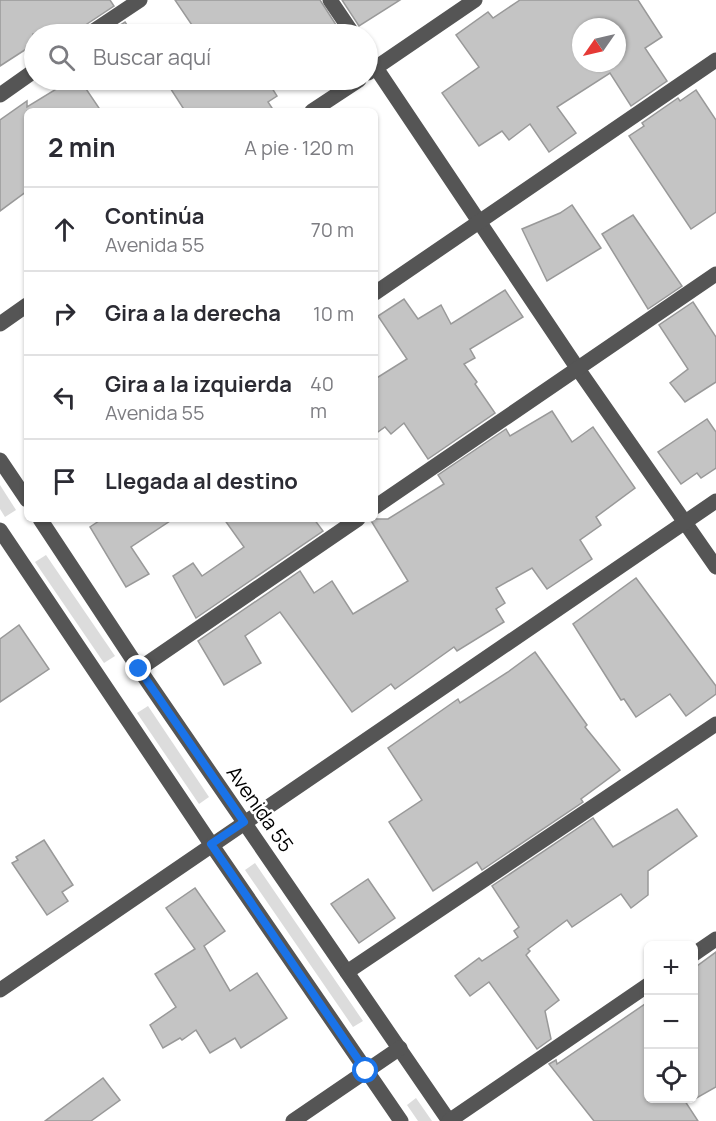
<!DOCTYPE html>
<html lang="es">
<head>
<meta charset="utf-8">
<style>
	:root { --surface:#fff; --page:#f7f7f7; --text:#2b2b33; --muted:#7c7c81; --line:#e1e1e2 }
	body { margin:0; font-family:Manrope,sans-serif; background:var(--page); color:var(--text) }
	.controls { position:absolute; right:18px; bottom:18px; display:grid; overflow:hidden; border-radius:9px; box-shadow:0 2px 4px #0004 }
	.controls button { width:54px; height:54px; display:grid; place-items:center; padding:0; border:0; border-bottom:2px solid var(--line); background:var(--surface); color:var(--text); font:30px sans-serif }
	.compass { position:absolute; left:572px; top:18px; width:54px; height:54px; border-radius:50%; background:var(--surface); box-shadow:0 2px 4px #0004; rotate:236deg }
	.stop { position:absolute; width:18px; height:18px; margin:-14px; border:4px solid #1a73e8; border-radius:50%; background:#fff }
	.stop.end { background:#1a73e8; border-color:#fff; box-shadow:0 2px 6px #0008 }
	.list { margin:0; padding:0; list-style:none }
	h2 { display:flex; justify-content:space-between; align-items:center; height:78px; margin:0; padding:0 24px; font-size:26px }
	h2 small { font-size:20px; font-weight:400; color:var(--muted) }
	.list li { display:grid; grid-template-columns:39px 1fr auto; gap:18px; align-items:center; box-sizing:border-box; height:84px; padding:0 24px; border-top:2px solid var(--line) }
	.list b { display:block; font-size:22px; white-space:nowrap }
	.list p { margin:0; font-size:20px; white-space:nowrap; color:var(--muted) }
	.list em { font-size:20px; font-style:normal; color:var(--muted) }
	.icon { flex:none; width:33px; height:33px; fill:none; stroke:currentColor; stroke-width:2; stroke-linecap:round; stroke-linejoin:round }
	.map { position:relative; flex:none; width:716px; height:1121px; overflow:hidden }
	.search { position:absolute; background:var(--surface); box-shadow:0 2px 4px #0004; left:24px; top:24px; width:354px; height:66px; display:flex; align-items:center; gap:15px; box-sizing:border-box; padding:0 21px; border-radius:33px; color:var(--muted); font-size:22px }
	.panel { position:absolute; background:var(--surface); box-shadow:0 2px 4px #0004; left:24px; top:108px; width:354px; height:414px; border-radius:9px }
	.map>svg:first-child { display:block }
	.green { fill:#dcdcdc }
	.building { fill:#c4c4c4; stroke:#999; stroke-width:1.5; fill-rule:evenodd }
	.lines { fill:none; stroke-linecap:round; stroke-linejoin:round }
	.minor { stroke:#555; stroke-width:15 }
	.route { stroke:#1a73e8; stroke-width:8 }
	.labels { text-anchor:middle; stroke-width:5; stroke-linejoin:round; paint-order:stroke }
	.street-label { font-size:20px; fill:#000; stroke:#fff }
</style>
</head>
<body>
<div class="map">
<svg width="716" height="1121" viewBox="0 0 716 1121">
	<rect width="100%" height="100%" fill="#fff"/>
	<g class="green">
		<polygon points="0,485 16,510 5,517 0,509"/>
		<polygon points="46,555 115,656 104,663 35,562"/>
		<polygon points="148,706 209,797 199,804 137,713"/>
		<polygon points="255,863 363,1021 353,1027 245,870"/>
		<polygon points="416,1098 432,1121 418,1121 407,1105"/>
	</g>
	<g class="building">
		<polygon points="0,0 110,0 114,6 84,26 79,34 33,34 34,44 0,66"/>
		<polygon points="175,0 320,0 342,34 198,34"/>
		<polygon points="342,0 400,0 359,26"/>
		<path d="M520,0h118l24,37 -17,11 22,33 -36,25 -21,-33 -53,34 19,26 -27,19 -19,-28 -21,16 -7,-9 -23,15 -37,-53 37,-26 -23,-32 32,-23 5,6zM581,27h36v36h-36z"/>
		<polygon points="125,22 133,34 106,34"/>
		<polygon points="71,80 80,80 101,111 27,111 27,191 0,211 0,120 27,101 27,107"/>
		<polygon points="165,80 267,80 277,96 268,102 274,111 185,111"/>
		<polygon points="696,90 716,120 716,212 691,229 629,136 644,126 642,123 678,98 680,101"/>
		<polygon points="572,205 601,248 547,281 522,229 560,213"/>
		<polygon points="633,215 682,286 648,309 602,234"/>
		<polygon points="505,290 523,317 470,349 475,358 464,364 477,382 475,384 495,413 428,459 404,423 391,434 385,427 375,434 375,379 407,359 378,316 404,299 418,319 441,305 451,324"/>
		<polygon points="693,302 716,337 716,382 685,402 670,383 688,369 659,325"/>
		<polygon points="552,411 572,442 593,427 635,488 596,517 601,525 580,540 592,559 547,589 532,568 496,588 505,603 496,609 504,622 457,651 454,647 395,689 391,684 352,712 280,612 245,636 261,663 224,685 198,641 300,571 314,593 332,581 353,614 408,581 370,519 388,519 444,484 438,475 506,429 510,436"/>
		<polygon points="707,419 716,432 716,468 701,478 697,473 681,484 658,452"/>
		<polygon points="102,519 173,519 131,547 149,574 126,587 90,527"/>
		<polygon points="224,519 314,519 323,531 196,618 173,576 193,563 202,576 244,547"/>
		<polygon points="636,578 716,686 716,694 686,716 670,694 636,717 624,699 621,700 573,624"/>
		<polygon points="19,625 49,669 0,702 0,639"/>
		<polygon points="535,652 587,725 585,727 620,770 581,799 583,802 482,870 477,862 433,891 389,822 422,800 388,748 458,699 460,703 508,672"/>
		<polygon points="677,809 697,836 648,871 648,895 631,908 621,894 572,927 567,920 528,949 530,951 526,955 559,1000 545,1011 551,1039 537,1049 489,982 470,996 455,976 479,958 482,961 518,937 514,931 519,927 492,886 593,818 613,847"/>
		<polygon points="44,840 73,885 62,892 68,901 47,915 12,863 18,860 16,857"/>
		<polygon points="368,879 395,918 359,943 331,904"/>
		<polygon points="195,888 225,931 204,946 230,991 257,973 287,1018 241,1048 235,1038 210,1053 196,1030 182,1040 180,1038 163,1048 150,1025 176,1007 155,974 195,949 166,908"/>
		<polygon points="716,952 716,1087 693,1100 693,969"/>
		<polygon points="648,1002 648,1098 683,1098 698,1121 594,1121 549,1064 556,1060 557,1064"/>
		<polygon points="103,1078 120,1100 91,1121 45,1121"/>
	</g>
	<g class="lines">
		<g class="minor">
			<polyline points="330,0 353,34"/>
			<polyline points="89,34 140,0"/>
			<polyline points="368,56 578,369 716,567"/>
			<polyline points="368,73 475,0"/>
			<polyline points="0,95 34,71"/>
			<polyline points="312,111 359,80"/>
			<polyline points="375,293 716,60"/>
			<polyline points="0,324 27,305"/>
			<polyline points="0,460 27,500"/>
			<polyline points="375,507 716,274"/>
			<polyline points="40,519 139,669 449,1121"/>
			<polyline points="0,530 211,844 401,1121"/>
			<polyline points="139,669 358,519"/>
			<polyline points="694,954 716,939"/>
			<polyline points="347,972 716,724"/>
			<polyline points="0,990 716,501"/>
			<polyline points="293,1121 400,1048"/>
			<polyline points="449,1121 648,985"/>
		</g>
	</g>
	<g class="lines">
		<polyline class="route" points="139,669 244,822 211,844 366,1071"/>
	</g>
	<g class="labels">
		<g class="street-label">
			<text transform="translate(260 809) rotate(55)" y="7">Avenida 55</text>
		</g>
	</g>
</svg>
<div class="controls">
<button>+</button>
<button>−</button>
<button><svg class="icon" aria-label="locate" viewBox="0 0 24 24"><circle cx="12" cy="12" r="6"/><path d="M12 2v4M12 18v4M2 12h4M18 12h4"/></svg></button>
</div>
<svg class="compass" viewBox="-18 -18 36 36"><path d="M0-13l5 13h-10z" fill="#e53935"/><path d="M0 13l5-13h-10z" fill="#7c7c81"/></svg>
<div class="stop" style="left:366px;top:1071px"></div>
<div class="stop end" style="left:139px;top:669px"></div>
<div class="search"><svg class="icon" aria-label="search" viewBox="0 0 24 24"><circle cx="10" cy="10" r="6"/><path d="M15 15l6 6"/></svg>Buscar aquí</div>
<section class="panel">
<h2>2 min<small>A pie · 120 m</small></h2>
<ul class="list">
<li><svg class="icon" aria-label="ahead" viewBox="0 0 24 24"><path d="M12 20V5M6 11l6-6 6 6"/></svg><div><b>Continúa</b><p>Avenida 55</p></div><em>70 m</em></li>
<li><svg class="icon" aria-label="right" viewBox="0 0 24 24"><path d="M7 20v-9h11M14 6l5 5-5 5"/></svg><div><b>Gira a la derecha</b></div><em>10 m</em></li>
<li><svg class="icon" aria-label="left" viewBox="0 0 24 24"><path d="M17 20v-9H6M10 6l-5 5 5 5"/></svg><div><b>Gira a la izquierda</b><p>Avenida 55</p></div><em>40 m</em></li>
<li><svg class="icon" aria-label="arrive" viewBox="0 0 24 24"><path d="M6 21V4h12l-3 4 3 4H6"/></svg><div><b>Llegada al destino</b></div></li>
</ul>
</section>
</div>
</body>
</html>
